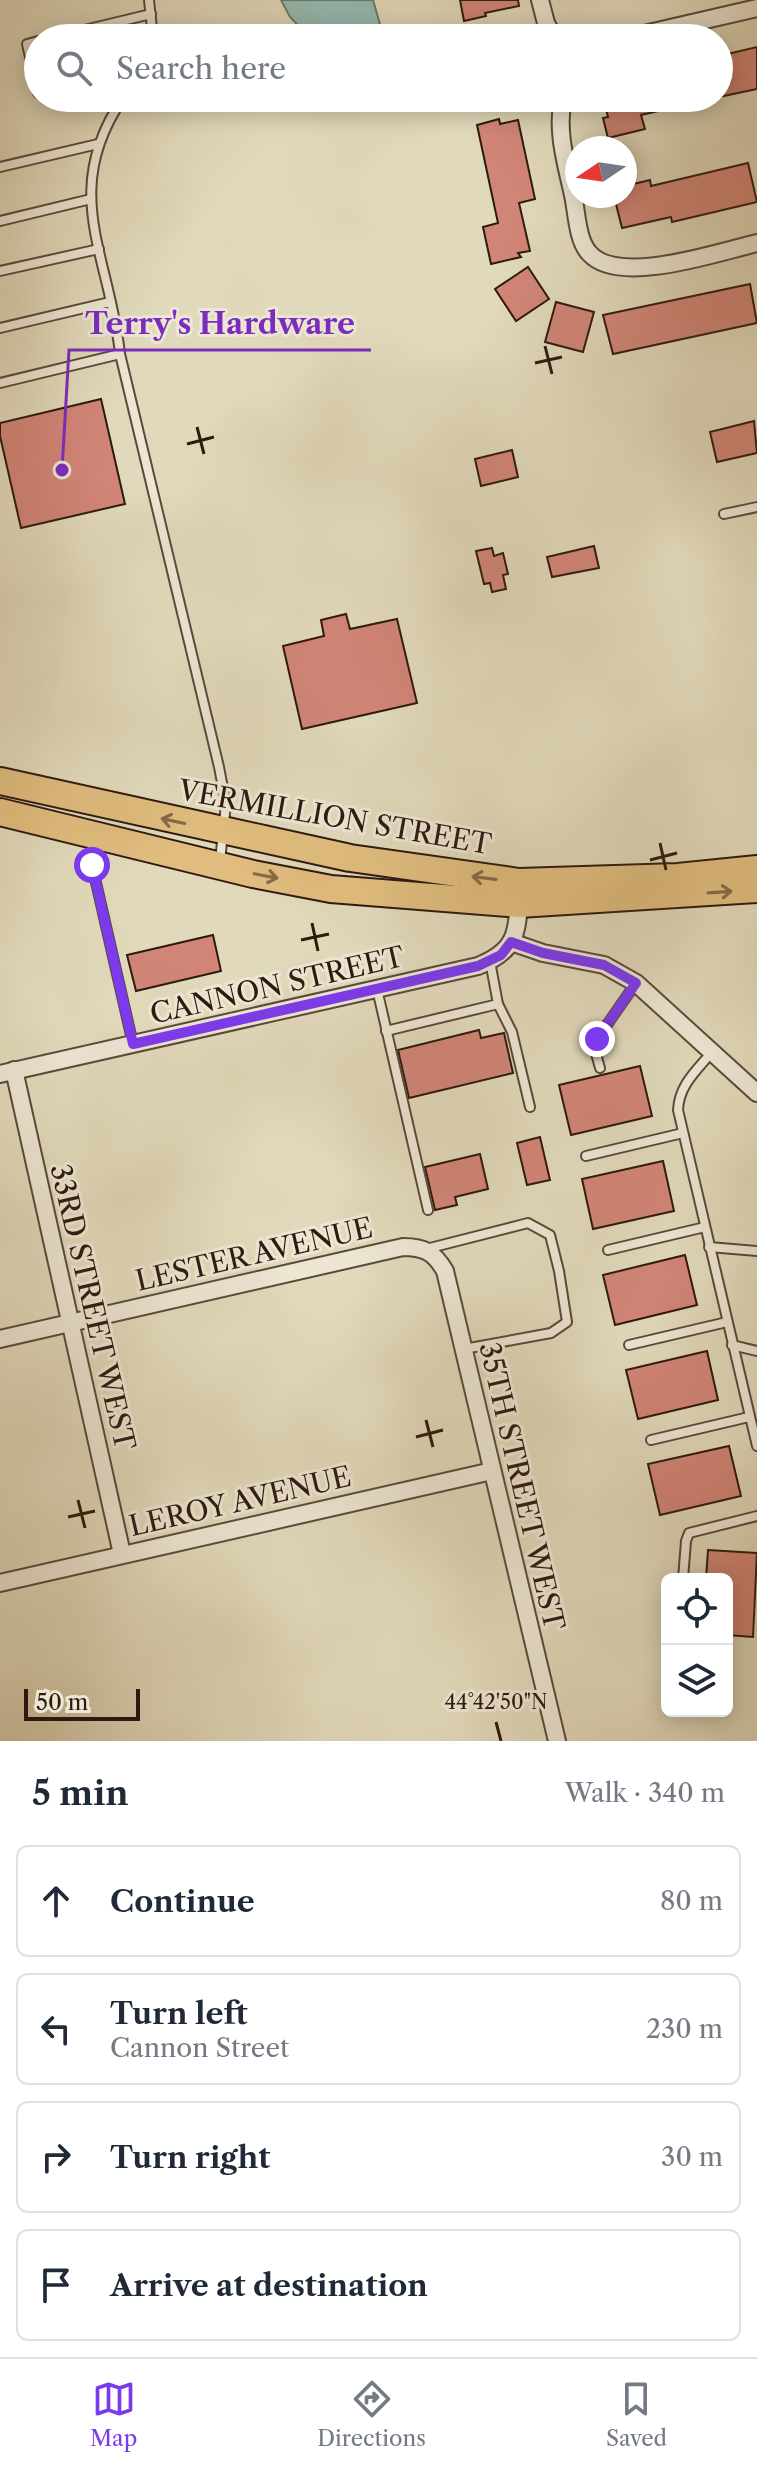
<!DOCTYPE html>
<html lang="en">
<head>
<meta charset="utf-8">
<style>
	:root { --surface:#fff; --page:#f6f6f7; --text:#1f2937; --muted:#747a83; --line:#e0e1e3; --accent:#7c3aed }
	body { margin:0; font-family:"Libre Caslon Text",serif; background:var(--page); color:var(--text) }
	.controls { position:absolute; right:24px; bottom:24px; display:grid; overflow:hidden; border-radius:12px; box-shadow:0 4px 20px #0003 }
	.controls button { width:72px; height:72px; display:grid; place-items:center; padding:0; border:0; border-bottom:2px solid var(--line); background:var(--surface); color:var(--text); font:40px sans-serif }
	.compass { position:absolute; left:565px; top:136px; width:72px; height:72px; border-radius:50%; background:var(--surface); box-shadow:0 4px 20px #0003; rotate:257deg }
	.scale { position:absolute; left:24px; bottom:20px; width:116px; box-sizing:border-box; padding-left:8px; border:4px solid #2e1910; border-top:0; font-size:22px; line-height:28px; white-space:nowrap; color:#2e1910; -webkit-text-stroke:6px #ece6d3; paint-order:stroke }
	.stop { position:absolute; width:24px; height:24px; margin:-18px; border:6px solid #7c3aed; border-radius:50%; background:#fff }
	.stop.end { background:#7c3aed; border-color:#fff; box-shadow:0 2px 8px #0008 }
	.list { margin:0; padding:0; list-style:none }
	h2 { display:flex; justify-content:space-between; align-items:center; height:104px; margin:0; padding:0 32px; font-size:34px }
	h2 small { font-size:26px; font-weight:400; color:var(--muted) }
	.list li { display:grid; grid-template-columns:52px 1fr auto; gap:24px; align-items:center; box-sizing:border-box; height:112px; margin:0 16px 16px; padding:0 16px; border:2px solid var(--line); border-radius:12px }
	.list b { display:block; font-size:30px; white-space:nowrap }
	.list p { margin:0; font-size:26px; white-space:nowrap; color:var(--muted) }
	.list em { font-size:26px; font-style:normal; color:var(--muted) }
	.icon { flex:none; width:44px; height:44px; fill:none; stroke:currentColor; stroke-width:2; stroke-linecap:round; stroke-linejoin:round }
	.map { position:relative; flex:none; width:757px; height:1741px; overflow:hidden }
	.search { position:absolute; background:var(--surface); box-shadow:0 4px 20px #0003; left:24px; right:24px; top:24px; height:88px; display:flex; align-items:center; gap:20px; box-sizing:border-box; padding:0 28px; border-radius:44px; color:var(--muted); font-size:30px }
	.sheet { height:616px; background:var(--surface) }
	nav { display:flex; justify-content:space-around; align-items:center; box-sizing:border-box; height:112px; border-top:2px solid var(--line); background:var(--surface); font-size:22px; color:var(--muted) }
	nav a { display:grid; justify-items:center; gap:4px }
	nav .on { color:var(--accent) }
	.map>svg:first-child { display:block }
	.water { fill:#94bab0; stroke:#6b7a70; stroke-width:2 }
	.building { fill:#d18577; stroke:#2e1910; stroke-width:2 }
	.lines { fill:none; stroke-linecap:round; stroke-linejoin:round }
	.service-casing { stroke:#5b493b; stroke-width:12 }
	.minor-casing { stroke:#5b493b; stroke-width:20 }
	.trunk-casing { stroke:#2e1910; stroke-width:30 }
	.service { stroke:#ece6d3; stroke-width:8 }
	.minor { stroke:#ece6d3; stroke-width:16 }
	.trunk { stroke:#e0bc7e; stroke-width:26 }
	.oneway { stroke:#876a47 }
	.route { stroke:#7c3aed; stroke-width:10 }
	.ticks { fill:none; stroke:#2e1910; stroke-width:3 }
	.labels { text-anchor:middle; stroke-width:6; stroke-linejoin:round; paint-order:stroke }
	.street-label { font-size:28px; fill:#2e1910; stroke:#ece6d3 }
	.ticks-label { font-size:20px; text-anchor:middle; fill:#2e1910; stroke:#ece6d3; stroke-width:6; stroke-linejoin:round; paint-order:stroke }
	.leader { fill:none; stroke:#7b2cbf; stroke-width:3 }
	.callout-dot { fill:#7b2cbf; stroke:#ece6d3; stroke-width:3 }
	.callout-label { font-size:30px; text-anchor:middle; font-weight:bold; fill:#7b2cbf; stroke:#ece6d3; stroke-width:6; stroke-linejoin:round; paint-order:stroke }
</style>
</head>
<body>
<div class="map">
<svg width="757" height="1741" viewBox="0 0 757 1741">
	<rect width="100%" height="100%" fill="#e1d9bb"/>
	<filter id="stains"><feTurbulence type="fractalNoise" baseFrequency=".0025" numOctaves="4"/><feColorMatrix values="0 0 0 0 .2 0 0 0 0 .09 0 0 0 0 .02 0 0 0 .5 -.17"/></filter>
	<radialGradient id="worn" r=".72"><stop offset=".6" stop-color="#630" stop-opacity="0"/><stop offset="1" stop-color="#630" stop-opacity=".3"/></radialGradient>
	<polygon class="water" points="281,0 373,0 384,38 310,38 290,17"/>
	<g class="building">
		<polygon points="460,0 518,0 519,6 485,13 486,16 464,21"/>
		<polygon points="757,47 757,89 719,97 719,56"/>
		<polygon points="603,98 692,98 693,103 641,115 645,129 608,138 603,118 608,117"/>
		<polygon points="499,119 500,124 518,120 535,199 519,203 530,251 518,253 521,257 491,264 483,227 498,223 477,125"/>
		<polygon points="748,163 757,202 672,222 671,217 622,228 614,196 625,196 625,186 650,180 651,186"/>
		<polygon points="528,267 549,299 516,321 495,289"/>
		<polygon points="750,284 757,323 613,354 603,315"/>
		<polygon points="556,302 594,312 583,352 545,342"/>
		<polygon points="101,399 125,504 21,528 0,436 0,423"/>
		<polygon points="754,421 757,453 717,462 710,432"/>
		<polygon points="512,450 518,477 481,486 475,459"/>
		<polygon points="594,546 599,568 552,577 547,557"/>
		<polygon points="492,548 494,556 503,553 508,574 503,575 506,589 492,592 490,583 484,584 476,551"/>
		<polygon points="346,614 350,629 397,619 417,703 302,729 283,646 324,636 321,620"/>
		<polygon points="213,935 221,971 136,991 127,955"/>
		<polygon points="479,1030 481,1038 504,1033 513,1073 409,1098 398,1050"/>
		<polygon points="640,1066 652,1116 571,1135 559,1085"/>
		<polygon points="540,1137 550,1180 527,1185 517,1143"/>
		<polygon points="480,1154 488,1189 455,1197 457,1205 435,1210 425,1167"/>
		<polygon points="663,1161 674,1211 593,1229 582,1179"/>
		<polygon points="685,1255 697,1305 615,1325 603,1275"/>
		<polygon points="707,1351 718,1400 638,1419 626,1370"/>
		<polygon points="729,1446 741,1496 660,1515 648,1464"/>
		<polygon points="708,1550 757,1553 753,1637 727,1635 727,1579 706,1579"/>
	</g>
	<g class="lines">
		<g class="service-casing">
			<g id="service">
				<polyline points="149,0 153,38"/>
				<polyline points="51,38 151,14"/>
				<polyline points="38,41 27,44 38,93"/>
				<polyline points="0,167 98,144"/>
				<polyline points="0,221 91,199"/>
				<polyline points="0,271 99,249"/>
				<polyline points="0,328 110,302"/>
				<path d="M120,354c-10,-98 -61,-162 3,-256"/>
				<polyline points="0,383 120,354 219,767 226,804 220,861"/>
				<polyline points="724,514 757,507"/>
				<polyline points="93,837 92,865 133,1044"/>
				<polyline points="377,989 428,1210"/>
				<polyline points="498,1004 512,1032 530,1107"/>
				<polyline points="386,1031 498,1004 490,961"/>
				<path d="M712,1052c-15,18 -33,33 -34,58l79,336"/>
				<polyline points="600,1068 595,1050 597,1039 636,983"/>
				<polyline points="586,1156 683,1133"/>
				<polyline points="709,1247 757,1251"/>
				<polyline points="426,1249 528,1223 550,1235 559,1271 567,1322 551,1333 464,1349"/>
				<polyline points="608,1250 705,1227"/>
				<polyline points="629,1345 727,1322"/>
				<polyline points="732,1345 757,1351"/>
				<polyline points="651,1440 749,1417"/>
				<polyline points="683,1579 686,1541 689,1533 757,1516"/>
			</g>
		</g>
		<g class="minor-casing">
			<g id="minor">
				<polyline points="540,0 546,23 554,38"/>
				<polyline points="627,38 757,8"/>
				<path d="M563,98c-7,33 3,65 10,97 4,18 4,46 17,59 30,32 128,-2 167,-11"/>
				<polyline points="511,942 543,953 604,965 636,983 757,1093"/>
				<polyline points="14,1070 122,1554"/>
				<path d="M0,1074l478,-108c36,-14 40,-31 41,-69"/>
				<path d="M0,1339l403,-92c21,0 31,5 42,24l112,470"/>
				<polyline points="0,1583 492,1471"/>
			</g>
		</g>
		<g class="trunk-casing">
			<g id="trunk">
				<polyline points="0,781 350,858 519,882 678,877 757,869"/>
				<polyline points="0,812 253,874 331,889 519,904 757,889"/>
			</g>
		</g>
		<use href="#service" class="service"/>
		<use href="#minor" class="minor"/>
		<use href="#trunk" class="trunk"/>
	</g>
	<defs><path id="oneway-shaft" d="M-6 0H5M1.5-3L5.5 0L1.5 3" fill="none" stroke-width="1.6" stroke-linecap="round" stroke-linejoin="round" transform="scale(2)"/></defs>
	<g class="oneway">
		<use href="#oneway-shaft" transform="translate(173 821) rotate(-168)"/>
		<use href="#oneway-shaft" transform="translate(266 876) rotate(11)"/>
		<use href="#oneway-shaft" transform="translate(484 878) rotate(-173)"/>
		<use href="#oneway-shaft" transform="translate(720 892) rotate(-4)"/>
	</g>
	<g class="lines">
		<polyline class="route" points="92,865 133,1044 478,966 501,955 511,942 543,953 604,965 636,983 597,1039"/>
	</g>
	<path class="ticks" d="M545,346l7,28M535,363l27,-6M197,427l7,27M187,444l27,-7M660,843l6,27M650,860l27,-7M312,923l6,28M301,940l28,-6M426,1420l7,27M416,1437l27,-7M78,1500l7,28M68,1517l27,-6M496,1722l5,19"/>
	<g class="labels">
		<g class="street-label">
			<text transform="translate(335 817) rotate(10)" y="10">VERMILLION STREET</text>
			<text transform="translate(277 985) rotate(-13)" y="10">CANNON STREET</text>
			<text transform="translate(254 1254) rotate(-13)" y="10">LESTER AVENUE</text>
			<text transform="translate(93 1307) rotate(77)" y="10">33RD STREET WEST</text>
			<text transform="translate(522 1486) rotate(77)" y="10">35TH STREET WEST</text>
			<text transform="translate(240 1501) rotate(-13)" y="10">LEROY AVENUE</text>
		</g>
	</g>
	<g class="ticks-label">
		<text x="496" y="1709">44°42'50"N</text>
	</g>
	<path class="leader" d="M62 470L69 350H371"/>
	<circle class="callout-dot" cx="62" cy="470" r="8"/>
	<g class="callout-label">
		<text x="220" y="334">Terry's Hardware</text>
	</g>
	<rect width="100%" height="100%" filter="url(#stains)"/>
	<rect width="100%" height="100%" fill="url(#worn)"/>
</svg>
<div class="controls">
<button><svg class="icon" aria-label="locate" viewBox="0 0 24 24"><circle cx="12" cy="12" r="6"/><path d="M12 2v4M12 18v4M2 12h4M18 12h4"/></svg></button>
<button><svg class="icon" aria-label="layers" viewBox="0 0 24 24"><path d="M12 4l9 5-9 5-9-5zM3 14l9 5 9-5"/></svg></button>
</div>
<svg class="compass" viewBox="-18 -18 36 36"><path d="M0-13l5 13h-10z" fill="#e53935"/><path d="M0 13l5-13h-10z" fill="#747a83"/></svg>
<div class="scale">50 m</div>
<div class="stop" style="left:92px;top:865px"></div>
<div class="stop end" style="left:597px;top:1039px"></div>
<div class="search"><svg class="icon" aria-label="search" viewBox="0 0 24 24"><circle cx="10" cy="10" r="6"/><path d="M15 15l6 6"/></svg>Search here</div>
</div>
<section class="sheet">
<h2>5 min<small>Walk · 340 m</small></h2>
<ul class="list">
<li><svg class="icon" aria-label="ahead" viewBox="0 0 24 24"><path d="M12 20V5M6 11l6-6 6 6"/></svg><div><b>Continue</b></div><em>80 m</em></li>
<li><svg class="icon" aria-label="left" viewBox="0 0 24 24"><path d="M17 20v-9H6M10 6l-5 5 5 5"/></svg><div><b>Turn left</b><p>Cannon Street</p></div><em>230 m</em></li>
<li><svg class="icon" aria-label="right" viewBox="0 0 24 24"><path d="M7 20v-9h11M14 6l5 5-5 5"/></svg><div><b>Turn right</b></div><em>30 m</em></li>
<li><svg class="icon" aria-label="arrive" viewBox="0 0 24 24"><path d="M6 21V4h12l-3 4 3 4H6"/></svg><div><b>Arrive at destination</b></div></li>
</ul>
</section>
<nav>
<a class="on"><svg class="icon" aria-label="map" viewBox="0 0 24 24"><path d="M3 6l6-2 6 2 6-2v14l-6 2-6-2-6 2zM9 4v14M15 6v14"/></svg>Map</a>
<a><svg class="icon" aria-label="directions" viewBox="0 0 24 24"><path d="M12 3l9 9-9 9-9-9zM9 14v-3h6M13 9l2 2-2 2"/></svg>Directions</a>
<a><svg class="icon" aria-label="saved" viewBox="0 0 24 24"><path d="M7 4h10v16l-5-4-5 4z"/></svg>Saved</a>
</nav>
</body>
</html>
